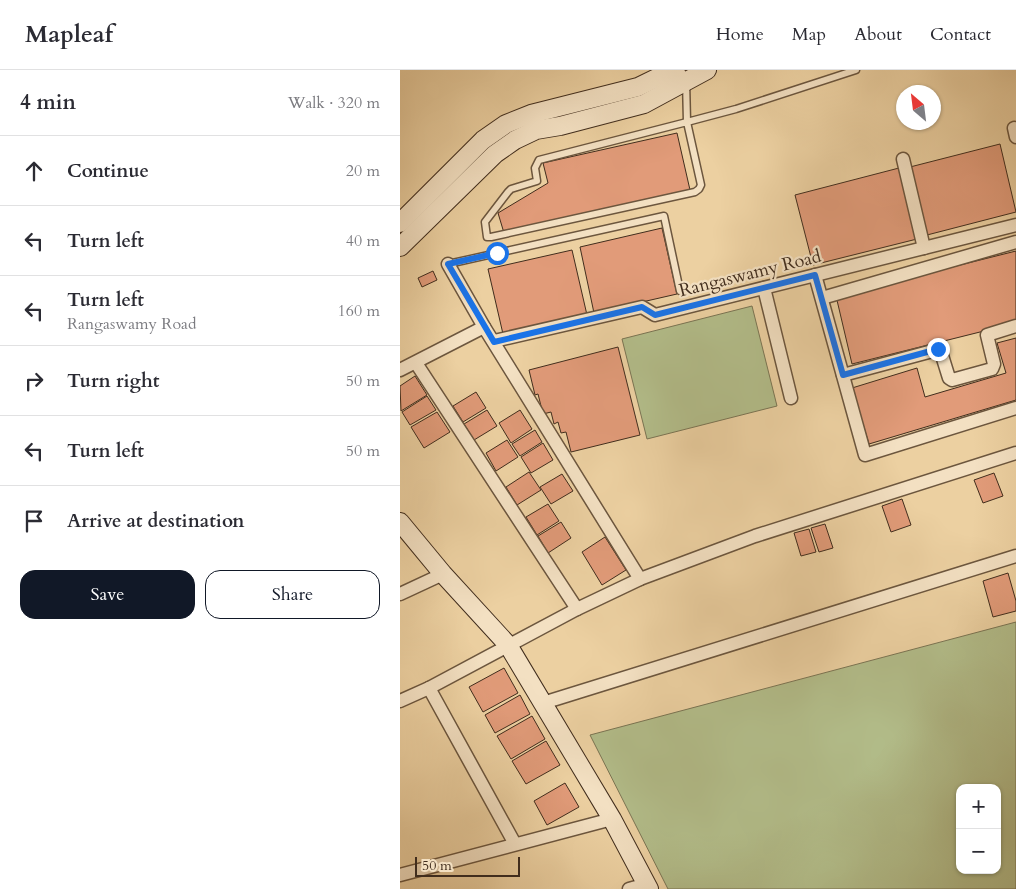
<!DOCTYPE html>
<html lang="en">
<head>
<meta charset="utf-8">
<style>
	:root { --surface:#fff; --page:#f2f2f3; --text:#2b2b33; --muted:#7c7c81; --line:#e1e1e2; --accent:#111827 }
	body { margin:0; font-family:Cardo,serif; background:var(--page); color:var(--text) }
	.controls { position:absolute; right:15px; bottom:15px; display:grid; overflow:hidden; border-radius:10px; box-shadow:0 1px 4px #0004 }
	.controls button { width:45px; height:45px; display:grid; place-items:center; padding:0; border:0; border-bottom:1px solid var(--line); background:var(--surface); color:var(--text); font:25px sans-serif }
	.compass { position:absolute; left:496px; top:15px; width:45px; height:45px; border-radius:50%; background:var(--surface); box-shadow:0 1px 4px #0004; rotate:332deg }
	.scale { position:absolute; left:15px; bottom:12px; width:105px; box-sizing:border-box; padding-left:5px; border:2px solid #412d1d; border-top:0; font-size:14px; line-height:18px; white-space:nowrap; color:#412d1d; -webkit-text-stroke:4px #f3e0c2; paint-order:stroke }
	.stop { position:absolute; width:15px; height:15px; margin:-11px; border:4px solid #1a73e8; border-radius:50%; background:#fff }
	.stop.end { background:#1a73e8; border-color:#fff; box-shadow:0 1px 5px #0008 }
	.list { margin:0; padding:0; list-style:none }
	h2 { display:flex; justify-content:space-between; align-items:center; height:65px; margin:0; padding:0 20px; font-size:21px }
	h2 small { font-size:16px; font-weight:400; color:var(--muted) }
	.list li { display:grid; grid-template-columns:32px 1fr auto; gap:15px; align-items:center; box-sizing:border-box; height:70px; padding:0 20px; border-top:1px solid var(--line) }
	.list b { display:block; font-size:19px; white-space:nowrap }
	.list p { margin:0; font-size:16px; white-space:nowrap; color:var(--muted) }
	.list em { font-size:16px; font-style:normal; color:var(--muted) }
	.actions { display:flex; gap:10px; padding:15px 20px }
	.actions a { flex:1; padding:11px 0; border:1px solid var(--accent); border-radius:15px; text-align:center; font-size:18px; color:var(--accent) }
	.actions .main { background:var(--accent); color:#fff }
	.icon { flex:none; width:28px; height:28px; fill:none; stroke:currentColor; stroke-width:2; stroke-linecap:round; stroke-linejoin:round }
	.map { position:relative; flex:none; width:616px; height:819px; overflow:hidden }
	header { display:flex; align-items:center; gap:30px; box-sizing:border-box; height:70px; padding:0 25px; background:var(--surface); border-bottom:1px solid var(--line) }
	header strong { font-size:24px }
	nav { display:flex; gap:28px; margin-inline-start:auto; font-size:18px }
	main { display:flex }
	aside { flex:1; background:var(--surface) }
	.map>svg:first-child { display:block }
	.green { fill:#b2bc89; stroke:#7a7453; fill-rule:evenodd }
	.building { fill:#e19b79; stroke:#412d1d }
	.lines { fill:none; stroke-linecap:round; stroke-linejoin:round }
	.lane-casing { stroke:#6c563e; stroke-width:9 }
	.street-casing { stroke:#6c563e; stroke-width:15 }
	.secondary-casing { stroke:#412d1d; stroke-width:20 }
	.lane { stroke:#f3e0c2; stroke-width:6 }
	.street { stroke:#f3e0c2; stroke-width:12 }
	.secondary { stroke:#f3e0c2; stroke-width:18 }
	.route { stroke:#1a73e8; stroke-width:6 }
	.labels { text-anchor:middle; stroke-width:4.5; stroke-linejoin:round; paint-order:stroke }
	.street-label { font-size:18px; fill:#412d1d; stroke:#f3e0c2 }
</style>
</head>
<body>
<header>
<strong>Mapleaf</strong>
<nav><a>Home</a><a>Map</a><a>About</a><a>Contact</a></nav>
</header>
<main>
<aside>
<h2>4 min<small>Walk · 320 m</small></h2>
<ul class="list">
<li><svg class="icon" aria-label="ahead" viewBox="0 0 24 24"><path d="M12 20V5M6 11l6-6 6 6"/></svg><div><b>Continue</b></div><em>20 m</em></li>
<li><svg class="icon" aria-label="left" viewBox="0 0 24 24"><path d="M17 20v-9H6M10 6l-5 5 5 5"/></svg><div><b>Turn left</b></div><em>40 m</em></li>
<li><svg class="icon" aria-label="left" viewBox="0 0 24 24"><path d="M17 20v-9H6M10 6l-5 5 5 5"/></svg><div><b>Turn left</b><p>Rangaswamy Road</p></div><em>160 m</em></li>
<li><svg class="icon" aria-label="right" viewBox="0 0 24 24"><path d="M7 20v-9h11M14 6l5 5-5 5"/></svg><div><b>Turn right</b></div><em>50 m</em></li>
<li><svg class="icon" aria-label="left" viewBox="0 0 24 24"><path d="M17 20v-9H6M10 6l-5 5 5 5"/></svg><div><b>Turn left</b></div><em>50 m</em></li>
<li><svg class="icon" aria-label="arrive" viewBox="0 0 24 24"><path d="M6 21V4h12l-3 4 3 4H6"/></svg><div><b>Arrive at destination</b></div></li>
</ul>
<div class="actions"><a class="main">Save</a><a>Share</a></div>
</aside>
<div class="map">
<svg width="616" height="819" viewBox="0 0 616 819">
	<rect width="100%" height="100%" fill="#ecd0a1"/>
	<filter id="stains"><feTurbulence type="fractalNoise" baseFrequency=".004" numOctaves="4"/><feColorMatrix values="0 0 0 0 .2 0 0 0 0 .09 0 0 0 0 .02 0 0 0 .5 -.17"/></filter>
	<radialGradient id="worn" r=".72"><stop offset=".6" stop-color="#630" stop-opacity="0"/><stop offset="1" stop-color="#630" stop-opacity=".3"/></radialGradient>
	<g class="green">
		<polygon points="352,236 377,336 247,369 222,269"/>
		<path d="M616,552v267h-348l-78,-154zM560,718h37v82h-37z"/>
	</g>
	<g class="building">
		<polygon points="277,63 290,120 104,163 98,143 148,113 143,93"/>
		<polygon points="600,74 616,142 527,165 510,97"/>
		<polygon points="499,98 517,169 413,195 395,125"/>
		<polygon points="262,158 277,224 194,243 180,177"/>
		<polygon points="172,180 187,245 103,264 88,199"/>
		<polygon points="616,181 616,253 452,294 436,226"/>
		<polygon points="33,201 37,210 22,217 18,208"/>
		<polygon points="616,268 616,330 469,374 452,318 517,298 525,327 606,303 597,273"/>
		<polygon points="218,277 240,365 171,382 166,362 161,363 158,352 154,354 151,342 143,344 138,324 135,325 129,300"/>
		<polygon points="15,306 27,325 1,341 0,316"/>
		<polygon points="76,322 86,338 63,352 53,336"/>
		<polygon points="27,326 36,340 10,355 2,342"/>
		<polygon points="87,340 97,356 74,370 64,354"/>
		<polygon points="120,340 132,359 111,373 99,353"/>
		<polygon points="37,342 50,362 24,378 11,357"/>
		<polygon points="135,360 142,372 120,386 112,374"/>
		<polygon points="107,370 118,387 96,401 86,383"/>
		<polygon points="143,373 153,390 131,403 121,387"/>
		<polygon points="129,402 141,420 117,435 106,417"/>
		<polygon points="594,403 603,426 583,433 574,410"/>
		<polygon points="162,404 173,421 151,434 140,417"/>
		<polygon points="502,429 511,455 491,462 482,436"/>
		<polygon points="148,434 159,451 137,465 126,447"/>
		<polygon points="161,452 171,468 148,483 138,466"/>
		<polygon points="425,454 433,478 419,482 411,458"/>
		<polygon points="409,459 416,482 401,486 394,463"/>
		<polygon points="205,467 226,500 202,515 182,482"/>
		<polygon points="608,503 616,531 616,541 593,547 583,511"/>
		<polygon points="104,598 118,623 83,642 69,617"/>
		<polygon points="120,625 130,644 95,663 85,645"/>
		<polygon points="132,646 145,669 111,689 97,666"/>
		<polygon points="146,671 160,695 126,714 112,691"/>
		<polygon points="165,713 179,737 147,755 134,731"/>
	</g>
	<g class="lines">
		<g class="lane-casing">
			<g id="lane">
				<polyline points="281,0 286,10 287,52 336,39 456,0"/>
				<polygon points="287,52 301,115 299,119 295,122 91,167 87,167 85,152 108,122 111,119 137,111 135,98 139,90"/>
				<polyline points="48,194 264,146 280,221"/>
			</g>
		</g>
		<g class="street-casing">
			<g id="street">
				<polyline points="614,58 616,67"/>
				<polyline points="503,89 524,178"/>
				<polyline points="48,194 84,257 240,509"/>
				<polyline points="415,205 465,385 616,338"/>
				<polyline points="364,218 391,328"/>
				<polyline points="422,228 616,172"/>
				<polyline points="94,271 242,237 255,245 616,155"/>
				<polyline points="16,293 177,539"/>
				<polyline points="0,300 84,257"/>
				<polyline points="443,305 540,279 549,308 552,310 592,299 594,294 587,265 616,256"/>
				<polyline points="0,524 43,504"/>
				<polyline points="29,618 115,774"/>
				<polyline points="0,631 29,618 177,539 240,509 355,466 616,383"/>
				<polyline points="143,633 616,486"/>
				<polyline points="0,805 212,749"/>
				<polyline points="229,819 247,814"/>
			</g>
		</g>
		<g class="secondary-casing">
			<g id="secondary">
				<polyline points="0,153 83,70 106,54 131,44 238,17 273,0"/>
				<polyline points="0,177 95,84 115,70 136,60 160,56 244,34 307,0"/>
				<polyline points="0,452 43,504 108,575 212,749 249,819"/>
			</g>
		</g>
		<use href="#lane" class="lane"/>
		<use href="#street" class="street"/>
		<use href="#secondary" class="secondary"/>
	</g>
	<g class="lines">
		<polyline class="route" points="97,183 48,194 94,272 242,237 255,245 415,205 443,305 538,279"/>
	</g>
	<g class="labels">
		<g class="street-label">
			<text transform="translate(350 203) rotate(-14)" y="6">Rangaswamy Road</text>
		</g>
	</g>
	<rect width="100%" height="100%" filter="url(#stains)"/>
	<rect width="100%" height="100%" fill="url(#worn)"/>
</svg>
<div class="controls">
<button>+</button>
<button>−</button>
</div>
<svg class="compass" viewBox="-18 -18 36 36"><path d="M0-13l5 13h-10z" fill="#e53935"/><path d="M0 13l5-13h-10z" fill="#7c7c81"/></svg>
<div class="scale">50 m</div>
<div class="stop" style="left:97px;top:183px"></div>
<div class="stop end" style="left:538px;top:279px"></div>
</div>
</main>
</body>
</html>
